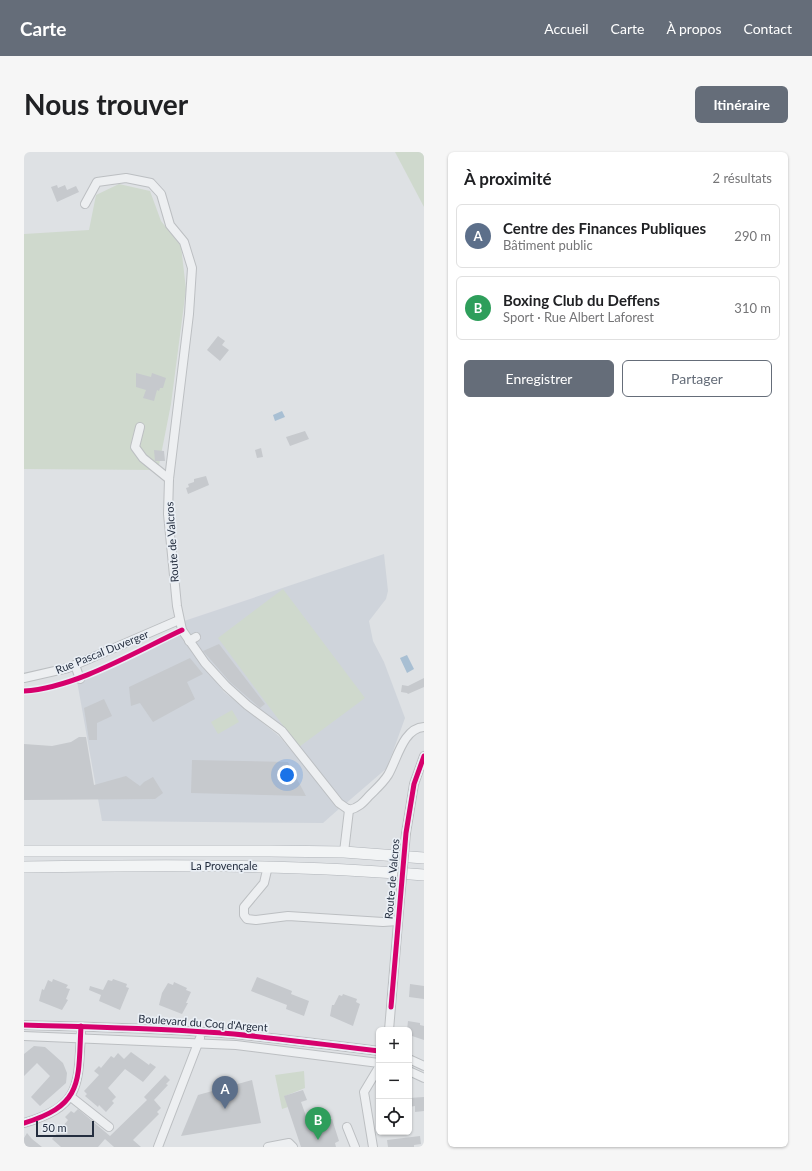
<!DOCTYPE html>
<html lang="fr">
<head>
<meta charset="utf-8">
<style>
	:root { --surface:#fff; --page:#f6f6f6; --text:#202124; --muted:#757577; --line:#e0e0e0; --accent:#656d79 }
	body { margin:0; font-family:Lato,sans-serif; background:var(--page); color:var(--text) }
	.controls { position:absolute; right:12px; bottom:12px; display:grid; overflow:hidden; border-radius:6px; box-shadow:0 1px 3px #0004 }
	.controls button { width:36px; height:36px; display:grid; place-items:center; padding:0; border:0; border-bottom:1px solid var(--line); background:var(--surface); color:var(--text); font:20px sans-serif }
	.scale { position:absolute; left:12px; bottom:10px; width:58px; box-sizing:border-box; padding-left:4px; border:2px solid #242e3f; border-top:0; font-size:11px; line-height:14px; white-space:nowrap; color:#242e3f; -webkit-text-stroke:3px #eaeff5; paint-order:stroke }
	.you { position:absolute; left:263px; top:623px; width:14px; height:14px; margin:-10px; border:3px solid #fff; border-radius:50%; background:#1a73e8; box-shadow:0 0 0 6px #1a73e833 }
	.badge { display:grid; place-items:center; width:26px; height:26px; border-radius:50%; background:var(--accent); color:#fff; font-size:13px; font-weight:700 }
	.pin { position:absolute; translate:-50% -33px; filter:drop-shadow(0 1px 2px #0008) }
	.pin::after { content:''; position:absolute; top:21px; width:14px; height:12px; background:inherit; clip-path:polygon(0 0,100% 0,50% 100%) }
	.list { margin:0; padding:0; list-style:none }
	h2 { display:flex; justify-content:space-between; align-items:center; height:52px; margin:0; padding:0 16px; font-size:17px }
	h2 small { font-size:13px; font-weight:400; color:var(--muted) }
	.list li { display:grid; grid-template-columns:26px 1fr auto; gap:12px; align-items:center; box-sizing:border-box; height:64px; margin:0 8px 8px; padding:0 8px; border:1px solid var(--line); border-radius:6px }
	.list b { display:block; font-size:15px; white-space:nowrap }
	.list p { margin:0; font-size:13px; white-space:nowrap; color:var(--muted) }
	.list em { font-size:13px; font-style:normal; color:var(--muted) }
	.actions { display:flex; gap:8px; padding:12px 16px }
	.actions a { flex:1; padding:9px 0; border:1px solid var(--accent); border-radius:6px; text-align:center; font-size:14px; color:var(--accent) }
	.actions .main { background:var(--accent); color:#fff }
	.icon { flex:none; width:22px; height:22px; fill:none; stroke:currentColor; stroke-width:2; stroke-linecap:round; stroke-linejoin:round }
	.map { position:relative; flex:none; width:400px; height:995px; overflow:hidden; border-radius:6px }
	header { display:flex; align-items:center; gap:24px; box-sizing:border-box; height:56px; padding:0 20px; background:var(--accent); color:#fff }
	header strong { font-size:19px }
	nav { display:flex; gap:22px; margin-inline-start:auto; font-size:14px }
	.intro { display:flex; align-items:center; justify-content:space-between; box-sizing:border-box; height:96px; padding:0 24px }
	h1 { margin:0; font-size:28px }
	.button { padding:10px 18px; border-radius:6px; background:var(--accent); color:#fff; font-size:14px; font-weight:700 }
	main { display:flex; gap:24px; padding:0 24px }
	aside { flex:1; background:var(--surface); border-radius:6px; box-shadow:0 1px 3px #0004 }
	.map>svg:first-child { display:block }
	.built { fill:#cfd4db }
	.green { fill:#cfd9cd }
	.water { fill:#a8bfd3 }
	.building { fill:#c6c9cd }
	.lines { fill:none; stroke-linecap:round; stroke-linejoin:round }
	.minor-casing { stroke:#bcbfc2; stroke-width:10 }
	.highway-casing { stroke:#b0b4b9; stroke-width:12 }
	.minor { stroke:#edeff1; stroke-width:8 }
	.highway { stroke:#f2f4f5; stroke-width:11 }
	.minor-bridge-casing { stroke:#bcbfc2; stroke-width:10; stroke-linecap:butt }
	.minor-bridge { stroke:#edeff1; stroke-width:8 }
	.cycleway-casing { stroke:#eaeff5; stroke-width:8 }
	.cycleway { stroke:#d6006c; stroke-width:5 }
	.labels { text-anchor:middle; stroke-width:3.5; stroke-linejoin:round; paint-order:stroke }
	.street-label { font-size:11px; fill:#242e3f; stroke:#eaeff5 }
</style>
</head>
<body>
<header>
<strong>Carte</strong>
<nav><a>Accueil</a><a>Carte</a><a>À propos</a><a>Contact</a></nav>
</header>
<div class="intro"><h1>Nous trouver</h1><a class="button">Itinéraire</a></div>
<main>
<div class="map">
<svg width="400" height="995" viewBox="0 0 400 995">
	<rect width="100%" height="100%" fill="#dee1e4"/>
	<g class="built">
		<polygon points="360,402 364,439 362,447 345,469 349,489 360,510 381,566 363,616 320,653 277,598 204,533 169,491 174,489 171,483 165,485 157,470"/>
		<polygon points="156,481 200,540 255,584 316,656 299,671 78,669 53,529"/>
	</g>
	<g class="green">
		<polygon points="371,0 400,0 400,55"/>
		<polygon points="95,32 126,39 137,69 157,94 162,137 147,252 134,318 0,317 0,82 65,78 72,43"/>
		<polygon points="259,437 341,546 275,595 194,486"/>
		<polygon points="208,558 215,570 194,582 187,570"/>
		<polygon points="280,919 281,936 261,944 264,955 258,957 251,923"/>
	</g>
	<g class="water">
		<polygon points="258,259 261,265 251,269 249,263"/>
		<polygon points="383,503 390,517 383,521 376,506"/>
	</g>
	<g class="building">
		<polygon points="33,33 34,36 41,33 43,38 52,34 55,40 33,50 27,35"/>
		<polygon points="194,184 201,189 198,193 205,198 196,209 183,198"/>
		<polygon points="112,221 127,225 128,221 142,226 139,236 136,236 135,239 133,238 130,249 119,246 122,238 112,235"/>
		<polygon points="281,279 285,287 266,294 262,285"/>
		<polygon points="237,296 239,305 233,306 231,298"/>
		<polygon points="130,298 140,299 141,309 131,309"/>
		<polygon points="182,324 185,333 164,342 162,336 165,335 164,332 170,330 170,327"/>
		<polygon points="195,492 241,552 236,556 206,530 179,499"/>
		<polygon points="166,506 179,522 163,530 171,547 129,570 116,551 107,554 105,535"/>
		<polygon points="400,526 400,535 384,542 383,541 377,540 378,533 384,534"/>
		<polygon points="80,547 88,564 73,571 73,588 65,588 60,556"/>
		<polygon points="55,585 62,585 70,633 102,624 116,634 120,630 129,625 139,641 131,647 0,648 0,592 28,594 47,590"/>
		<polygon points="168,608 264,610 282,644 167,641"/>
		<polygon points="233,825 268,839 267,842 285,849 280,864 262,857 263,853 227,839"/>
		<polygon points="29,827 44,833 42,836 46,837 42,847 44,848 38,858 15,849 18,837 20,838 24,828 28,830"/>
		<polygon points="89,827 103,832 102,835 105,836 96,858 75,849 77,843 65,838 66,834 79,838 84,828 88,829"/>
		<polygon points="150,830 163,836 162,838 167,840 162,851 164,851 158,862 135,853 138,841 144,831 149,833"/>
		<polygon points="386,832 400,834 400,847 385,845"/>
		<polygon points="319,842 333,847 332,850 336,852 329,874 306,864 308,853 310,853 315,843 318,844"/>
		<polygon points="384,869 396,871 396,873 400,874 400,888 385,883 385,878 383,878"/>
		<polygon points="10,894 21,895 29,902 39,911 43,921 42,931 16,954 7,945 26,924 13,911 0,924 0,902"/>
		<polygon points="107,900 125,913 126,911 132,915 119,930 101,917 84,936 92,945 88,949 90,951 82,960 75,953 74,955 61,944 63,942 60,939 75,923 70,919 75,914 77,916 87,904 90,906 94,901 100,907"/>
		<polygon points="141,923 146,928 142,932 144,933 130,948 137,956 133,960 135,962 109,988 117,995 90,995 81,987 74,995 37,995 28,987 44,968 41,965 47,959 50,961 54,957 86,984 123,948 120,945"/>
		<polygon points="228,928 237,971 157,984 174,943"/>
		<polygon points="279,938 283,948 277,950 286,975 308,967 315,989 311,991 312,995 277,995 260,944"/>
		<polygon points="400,945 400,959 391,960 391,954 385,955 385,946"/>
		<polygon points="3,981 8,987 18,995 0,995 0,986"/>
		<polygon points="396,984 397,992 390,993 390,995 364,995 363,988"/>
	</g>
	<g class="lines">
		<g class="minor-casing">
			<g id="minor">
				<path d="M61,52l12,-22 29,-4 25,5 10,11 9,31 14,17 8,26 -3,46 -20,165 -1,35 9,92 5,24 23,33 21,23 21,19 35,26 57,72 10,7c9,-2 14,-7 20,-14 7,-7 14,-13 19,-21 9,-15 15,-47 36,-48"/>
				<polyline points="116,275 111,295 119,306 145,327"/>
				<polyline points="165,489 172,485"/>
				<polyline points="51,513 56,527"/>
				<polyline points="0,526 44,516 155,468"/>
				<polyline points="382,681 390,632 400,604"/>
				<polyline points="320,700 325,658"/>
				<polyline points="244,714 240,731 220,755 220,763 223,767 232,768 264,764 359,770 374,769"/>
				<path d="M0,873c70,2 140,3 210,9 48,5 97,11 145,17"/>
				<polyline points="365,878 376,747"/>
				<polyline points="0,884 212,893 355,911"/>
				<polyline points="385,907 400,914"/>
				<polyline points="385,919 400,926"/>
				<polyline points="47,945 85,975"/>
				<path d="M0,971c57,-17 54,-37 57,-90"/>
				<polyline points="323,975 331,995"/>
				<polyline points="134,995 176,886"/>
				<polyline points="244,995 265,991 269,995"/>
				<polyline points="349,995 340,940 355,915"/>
			</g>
		</g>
		<g class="highway-casing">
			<g id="highway">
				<polyline points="0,699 246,699 320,700 400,706"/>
				<path d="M0,715c134,-2 267,-3 400,8"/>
			</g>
		</g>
		<use href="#minor" class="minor"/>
		<use href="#highway" class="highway"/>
		<g class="minor-bridge-casing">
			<polyline id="minor-bridge" points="376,747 382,681"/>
		</g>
		<use href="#minor-bridge" class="minor-bridge"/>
		<g class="cycleway-casing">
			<g id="cycleway">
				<path d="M0,539c51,-3 111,-39 158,-61"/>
				<polyline points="367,855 382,681 390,632 400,604"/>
				<path d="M0,873c70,2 140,3 210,9 48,5 97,11 145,17"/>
				<path d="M0,971c60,-18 54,-42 57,-97"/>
			</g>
		</g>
		<use href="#cycleway" class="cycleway"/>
	</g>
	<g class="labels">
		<g class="street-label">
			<text transform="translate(148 390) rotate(-94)" y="4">Route de Valcros</text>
			<text transform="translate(78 500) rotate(-22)" y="4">Rue Pascal Duverger</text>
			<text x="200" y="718">La Provençale</text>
			<text transform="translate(368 727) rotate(-85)" y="4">Route de Valcros</text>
			<text transform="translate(179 871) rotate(4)" y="4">Boulevard du Coq d'Argent</text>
		</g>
	</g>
</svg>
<div class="controls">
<button>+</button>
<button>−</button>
<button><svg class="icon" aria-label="locate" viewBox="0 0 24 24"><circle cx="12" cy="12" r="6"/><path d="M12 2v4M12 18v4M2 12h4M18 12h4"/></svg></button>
</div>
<div class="scale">50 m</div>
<div class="you"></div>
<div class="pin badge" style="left:201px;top:957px;background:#5c6f8a">A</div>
<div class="pin badge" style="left:294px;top:988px;background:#2e9e5b">B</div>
</div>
<aside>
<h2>À proximité<small>2 résultats</small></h2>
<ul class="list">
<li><span class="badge" style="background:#5c6f8a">A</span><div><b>Centre des Finances Publiques</b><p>Bâtiment public</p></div><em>290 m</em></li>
<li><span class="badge" style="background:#2e9e5b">B</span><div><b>Boxing Club du Deffens</b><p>Sport · Rue Albert Laforest</p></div><em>310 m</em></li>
</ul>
<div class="actions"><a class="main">Enregistrer</a><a>Partager</a></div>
</aside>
</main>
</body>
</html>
